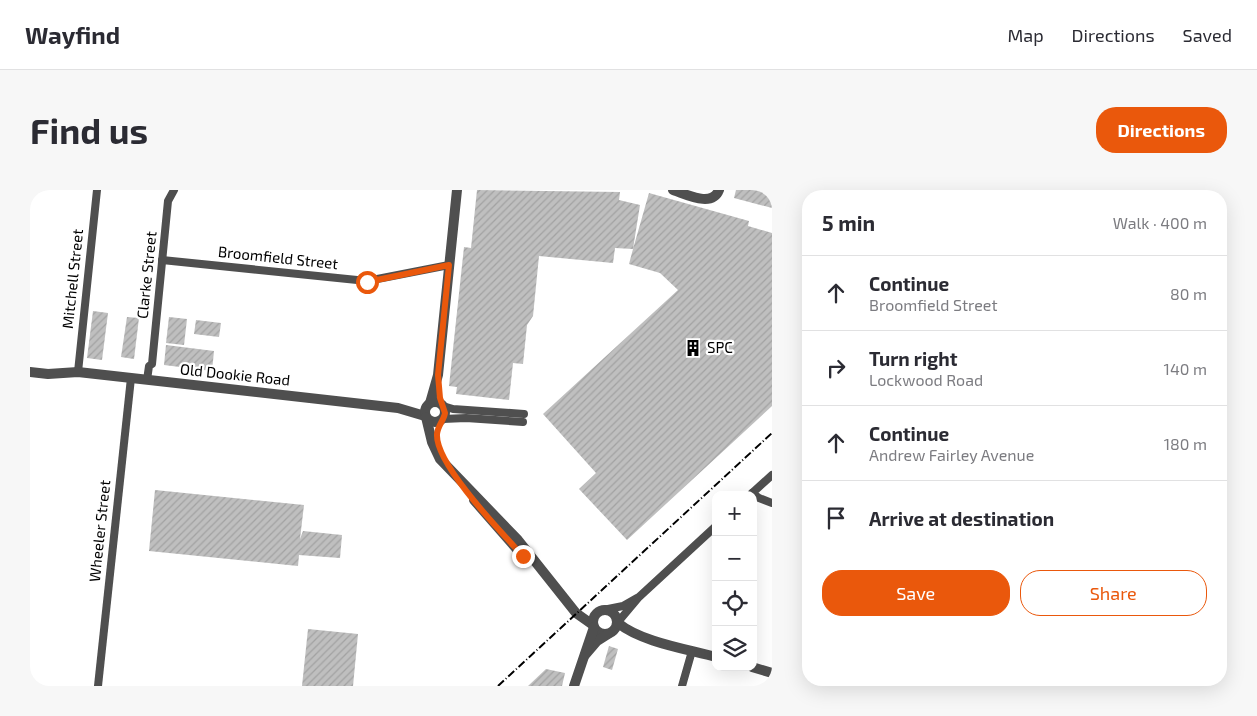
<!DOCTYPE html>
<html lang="en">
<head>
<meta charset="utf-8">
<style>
	:root { --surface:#fff; --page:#f7f7f7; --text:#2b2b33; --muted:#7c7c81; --line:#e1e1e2; --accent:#ea580c }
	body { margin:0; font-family:"Exo 2",sans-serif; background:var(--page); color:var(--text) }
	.controls { position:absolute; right:15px; bottom:15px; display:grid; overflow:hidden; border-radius:10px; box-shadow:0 5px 20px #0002 }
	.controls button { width:45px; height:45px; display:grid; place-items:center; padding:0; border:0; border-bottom:1px solid var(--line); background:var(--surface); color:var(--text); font:25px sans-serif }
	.stop { position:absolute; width:15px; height:15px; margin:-11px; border:4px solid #ea580c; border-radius:50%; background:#fff }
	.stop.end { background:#ea580c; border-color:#fff; box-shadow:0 1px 5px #0008 }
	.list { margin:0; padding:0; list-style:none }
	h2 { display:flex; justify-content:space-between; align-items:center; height:65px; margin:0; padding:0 20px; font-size:21px }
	h2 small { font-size:16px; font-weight:400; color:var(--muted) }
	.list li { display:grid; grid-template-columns:32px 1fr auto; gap:15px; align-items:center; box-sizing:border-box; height:75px; padding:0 20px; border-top:1px solid var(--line) }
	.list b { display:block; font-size:19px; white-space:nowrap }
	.list p { margin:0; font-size:16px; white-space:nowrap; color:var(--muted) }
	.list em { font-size:16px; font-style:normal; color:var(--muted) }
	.actions { display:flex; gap:10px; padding:15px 20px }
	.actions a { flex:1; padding:11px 0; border:1px solid var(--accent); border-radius:20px; text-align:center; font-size:18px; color:var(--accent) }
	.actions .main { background:var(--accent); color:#fff }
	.icon { flex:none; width:28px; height:28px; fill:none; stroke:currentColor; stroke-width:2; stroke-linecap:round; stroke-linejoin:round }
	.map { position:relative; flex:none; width:742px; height:496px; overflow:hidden; border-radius:20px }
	header { display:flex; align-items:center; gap:30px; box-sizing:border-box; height:70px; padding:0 25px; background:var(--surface); border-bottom:1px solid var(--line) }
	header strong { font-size:24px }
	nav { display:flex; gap:28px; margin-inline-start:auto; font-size:18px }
	.intro { display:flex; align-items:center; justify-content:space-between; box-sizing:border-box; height:120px; padding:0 30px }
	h1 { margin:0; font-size:35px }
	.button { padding:12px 22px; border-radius:20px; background:var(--accent); color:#fff; font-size:18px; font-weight:700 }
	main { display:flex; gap:30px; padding:0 30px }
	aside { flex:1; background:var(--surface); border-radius:20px; box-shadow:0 5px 20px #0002 }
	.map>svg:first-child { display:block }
	.building { fill:url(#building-hatch) }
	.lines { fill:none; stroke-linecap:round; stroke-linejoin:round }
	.minor { stroke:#4f4f4f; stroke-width:8 }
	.tertiary { stroke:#4f4f4f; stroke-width:10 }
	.rail { stroke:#000; stroke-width:2; stroke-dasharray:8 2.5 1 2.5; stroke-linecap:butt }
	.route { stroke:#ea580c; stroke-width:6 }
	.labels { text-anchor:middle; stroke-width:4.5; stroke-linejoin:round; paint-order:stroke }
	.street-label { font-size:15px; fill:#000; stroke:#fff }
	.poi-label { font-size:15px; fill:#000; stroke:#fff; text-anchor:start }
</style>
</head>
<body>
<header>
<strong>Wayfind</strong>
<nav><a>Map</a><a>Directions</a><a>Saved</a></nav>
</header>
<div class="intro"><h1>Find us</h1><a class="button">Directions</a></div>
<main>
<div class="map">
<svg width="742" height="496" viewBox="0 0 742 496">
	<defs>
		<pattern id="building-hatch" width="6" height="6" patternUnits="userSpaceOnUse" patternTransform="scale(1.25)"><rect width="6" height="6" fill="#bfbfbf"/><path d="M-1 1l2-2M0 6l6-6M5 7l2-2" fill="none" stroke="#a2a2a2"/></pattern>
	</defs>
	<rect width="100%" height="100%" fill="#fff"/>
	<g class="building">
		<polygon points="447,0 590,2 589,10 610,15 603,59 619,3 719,31 718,36 742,43 742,216 597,350 549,299 566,283 513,224 648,100 630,83 599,74 603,59 585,58 583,73 509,66 503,126 497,135 493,174 483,173 479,210 426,204 427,197 419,196 434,57 441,58"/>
		<polygon points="706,0 742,0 742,18 704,8"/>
		<polygon points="63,121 78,123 72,170 57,168"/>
		<polygon points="97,127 109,128 104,169 91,167"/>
		<polygon points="139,127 157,129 154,155 136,153"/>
		<polygon points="166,130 191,133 189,147 164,144"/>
		<polygon points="136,155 184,161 182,181 134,175"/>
		<polygon points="125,300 274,315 270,349 273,341 312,345 310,368 269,365 268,376 119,361"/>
		<polygon points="278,439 328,444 323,496 272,496"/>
		<polygon points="579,456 588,459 582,480 573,477"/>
		<polygon points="516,479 535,483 532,496 498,496"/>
	</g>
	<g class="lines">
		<g class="minor">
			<polyline points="132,70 337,91 419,75"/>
			<polyline points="48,182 67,0"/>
			<polyline points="117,190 119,176 122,174 138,11 144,0"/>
			<polyline points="413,216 423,219 494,224"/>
			<polyline points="413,229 436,228 493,232"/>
			<polyline points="722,303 729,308 742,313"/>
			<polyline points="720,305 742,285"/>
			<polyline points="573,420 593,416 607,408"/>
			<polyline points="588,432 609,407 686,336"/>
			<polyline points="68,496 101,188"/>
			<polyline points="652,496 662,461"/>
		</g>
		<g class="tertiary">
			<path d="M643,0c13,4 39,18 46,0"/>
			<polyline points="0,182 18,184 48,182 368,218 395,226"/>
			<circle cx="405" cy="222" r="10"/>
			<polyline points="400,213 408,185 427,0"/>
			<polyline points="396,227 402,252 410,269 488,350 546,423 563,435"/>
			<polyline points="444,310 492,365"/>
			<circle cx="575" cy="432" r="12"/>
			<path d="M588,433c23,19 69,26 98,34"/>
			<polyline points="555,465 567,451 578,444"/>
			<polyline points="722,477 742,483"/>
			<polyline points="544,496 564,437"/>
		</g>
		<polyline class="rail" points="468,496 742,243"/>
	</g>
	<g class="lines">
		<path class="route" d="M337,92l82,-17 -11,110 2,23 5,15c-1,7 -7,12 -8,21 -2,30 65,99 86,122"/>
	</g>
	<defs>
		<g id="building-bare" transform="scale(1.35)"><path d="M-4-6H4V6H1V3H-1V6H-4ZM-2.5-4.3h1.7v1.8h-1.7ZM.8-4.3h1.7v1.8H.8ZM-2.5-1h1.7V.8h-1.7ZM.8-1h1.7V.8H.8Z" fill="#000" stroke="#fff" stroke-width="2.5" paint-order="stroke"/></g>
	</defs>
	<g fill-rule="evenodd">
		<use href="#building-bare" x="663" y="158"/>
	</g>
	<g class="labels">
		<g class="street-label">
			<text transform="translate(248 68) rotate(6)" y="5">Broomfield Street</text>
			<text transform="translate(117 85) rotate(-84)" y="5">Clarke Street</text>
			<text transform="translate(43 89) rotate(-84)" y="5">Mitchell Street</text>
			<text transform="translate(205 185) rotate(6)" y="5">Old Dookie Road</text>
			<text transform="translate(70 341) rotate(-84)" y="5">Wheeler Street</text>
		</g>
		<g class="poi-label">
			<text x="677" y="163">SPC</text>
		</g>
	</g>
</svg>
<div class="controls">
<button>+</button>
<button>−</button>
<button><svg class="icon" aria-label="locate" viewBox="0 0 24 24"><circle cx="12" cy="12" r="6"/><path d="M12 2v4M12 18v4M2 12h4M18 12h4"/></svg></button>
<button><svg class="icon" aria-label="layers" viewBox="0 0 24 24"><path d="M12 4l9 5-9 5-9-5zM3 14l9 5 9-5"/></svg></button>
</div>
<div class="stop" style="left:337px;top:92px"></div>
<div class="stop end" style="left:493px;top:366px"></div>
</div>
<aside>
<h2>5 min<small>Walk · 400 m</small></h2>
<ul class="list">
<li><svg class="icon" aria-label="ahead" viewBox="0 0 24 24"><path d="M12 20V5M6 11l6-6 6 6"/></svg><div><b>Continue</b><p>Broomfield Street</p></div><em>80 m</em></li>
<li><svg class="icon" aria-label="right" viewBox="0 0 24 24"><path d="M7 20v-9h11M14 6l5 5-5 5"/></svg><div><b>Turn right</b><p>Lockwood Road</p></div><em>140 m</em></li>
<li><svg class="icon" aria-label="ahead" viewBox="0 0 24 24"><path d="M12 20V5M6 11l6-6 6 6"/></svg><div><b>Continue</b><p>Andrew Fairley Avenue</p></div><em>180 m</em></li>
<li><svg class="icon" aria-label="arrive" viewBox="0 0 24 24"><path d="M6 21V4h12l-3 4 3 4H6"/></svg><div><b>Arrive at destination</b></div></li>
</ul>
<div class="actions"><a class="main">Save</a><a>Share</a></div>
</aside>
</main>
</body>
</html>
